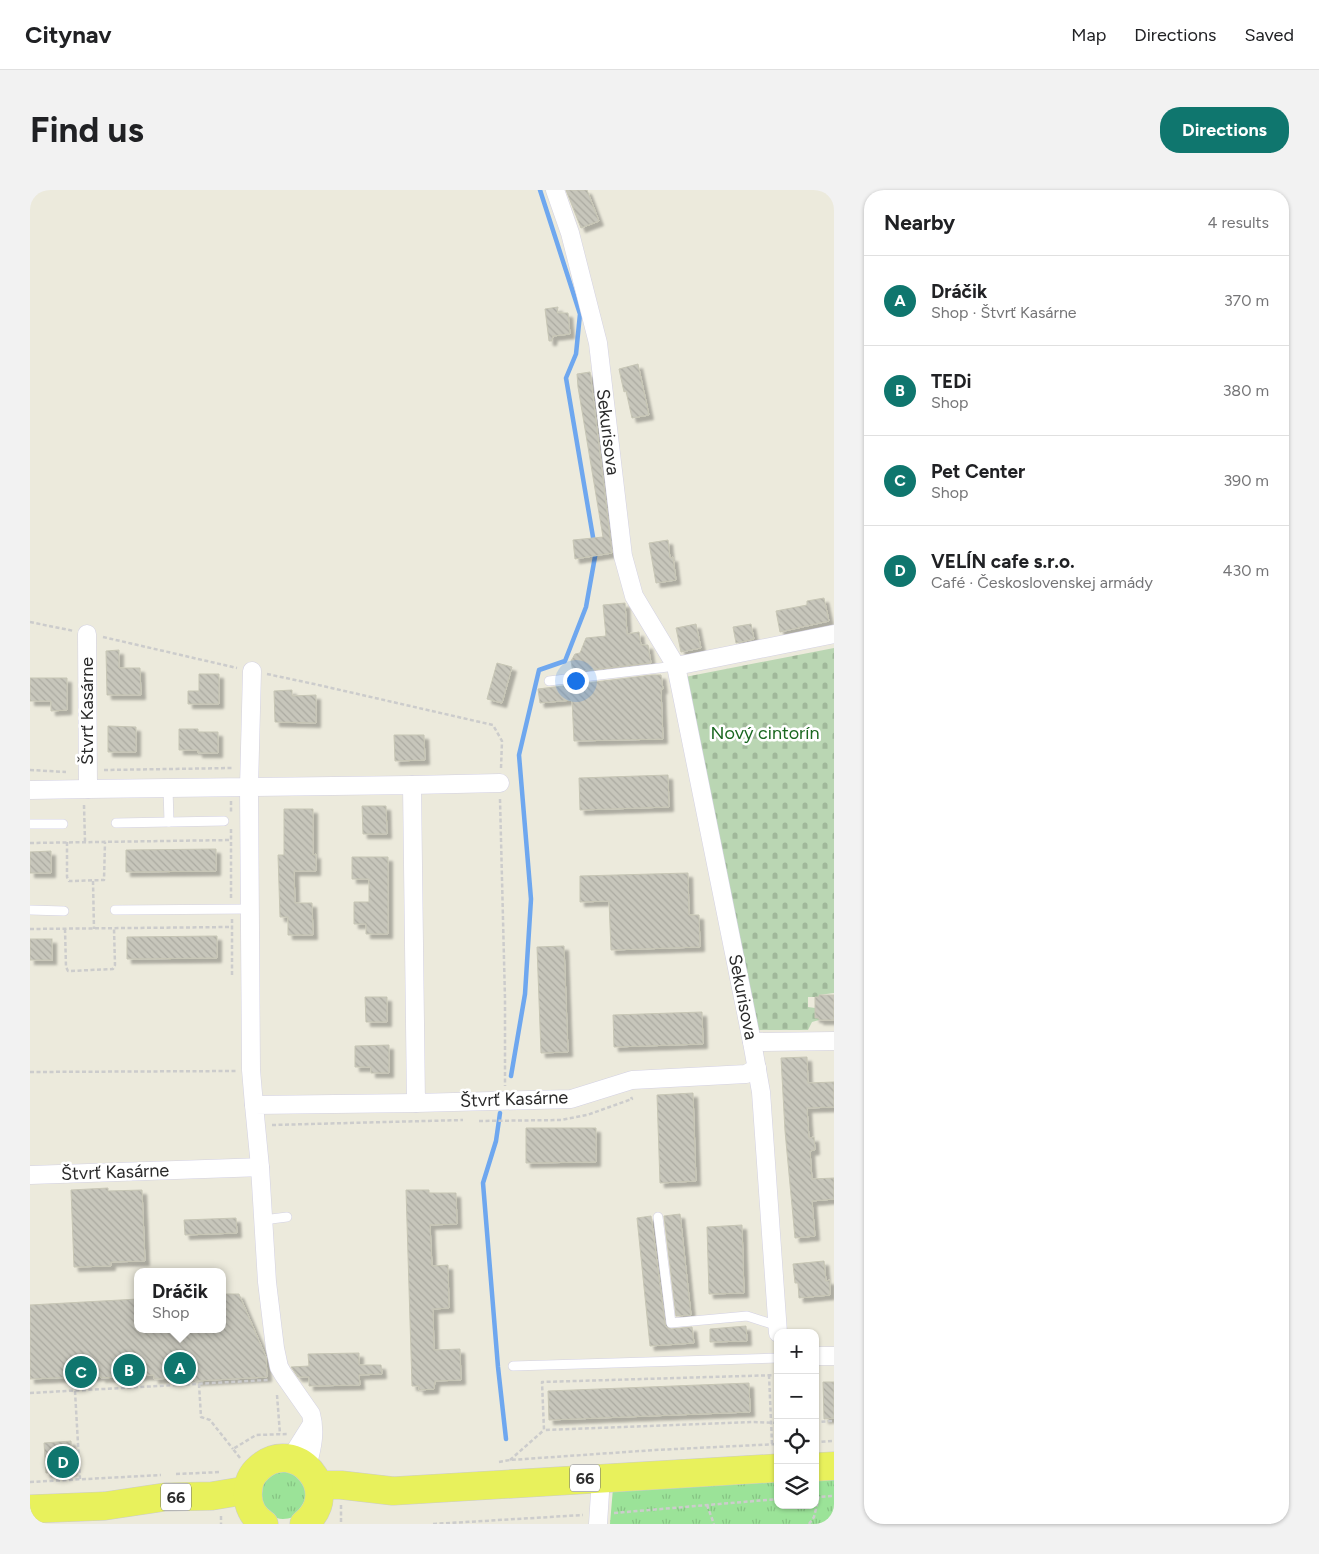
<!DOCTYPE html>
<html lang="en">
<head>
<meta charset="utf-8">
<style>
	:root { --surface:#fff; --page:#f2f2f2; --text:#202124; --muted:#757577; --line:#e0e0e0; --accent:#0f766e }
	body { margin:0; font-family:Figtree,sans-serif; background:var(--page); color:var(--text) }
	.controls { position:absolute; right:15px; bottom:15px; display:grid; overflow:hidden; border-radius:10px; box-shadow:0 1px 4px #0004 }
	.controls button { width:45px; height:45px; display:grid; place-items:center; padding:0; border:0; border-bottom:1px solid var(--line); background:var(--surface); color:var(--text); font:25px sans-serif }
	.you { position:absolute; left:545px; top:490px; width:18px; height:18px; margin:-12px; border:4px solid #fff; border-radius:50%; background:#1a73e8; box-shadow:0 0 0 8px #1a73e833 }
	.badge { display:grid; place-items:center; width:32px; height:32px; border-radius:50%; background:var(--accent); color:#fff; font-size:16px; font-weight:700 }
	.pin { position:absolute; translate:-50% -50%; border:2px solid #fff; box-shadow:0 1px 5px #0006 }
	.popup { position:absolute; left:104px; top:1078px; width:92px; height:65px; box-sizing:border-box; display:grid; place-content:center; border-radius:10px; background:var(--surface); filter:drop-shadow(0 1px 4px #0005); font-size:16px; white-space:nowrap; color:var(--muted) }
	.popup b { font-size:19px; color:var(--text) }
	.popup::after { content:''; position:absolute; left:50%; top:100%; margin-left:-10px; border:10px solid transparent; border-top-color:var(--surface) }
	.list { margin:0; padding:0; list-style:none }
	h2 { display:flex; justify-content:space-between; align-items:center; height:65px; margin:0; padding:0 20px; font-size:21px }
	h2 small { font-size:16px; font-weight:400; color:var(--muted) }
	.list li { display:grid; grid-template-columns:32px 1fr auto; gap:15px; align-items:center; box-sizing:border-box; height:90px; padding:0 20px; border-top:1px solid var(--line) }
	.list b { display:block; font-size:19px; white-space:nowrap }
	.list p { margin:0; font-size:16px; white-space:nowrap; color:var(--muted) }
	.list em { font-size:16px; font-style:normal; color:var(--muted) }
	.icon { flex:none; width:28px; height:28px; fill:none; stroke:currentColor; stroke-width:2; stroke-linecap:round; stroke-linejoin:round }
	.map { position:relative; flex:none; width:804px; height:1334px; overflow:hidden; border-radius:20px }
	header { display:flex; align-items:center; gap:30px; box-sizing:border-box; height:70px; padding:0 25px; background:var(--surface); border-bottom:1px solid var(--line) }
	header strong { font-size:24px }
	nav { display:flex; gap:28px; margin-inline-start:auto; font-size:18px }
	.intro { display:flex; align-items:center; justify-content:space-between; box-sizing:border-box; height:120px; padding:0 30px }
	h1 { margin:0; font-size:35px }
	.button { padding:12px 22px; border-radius:20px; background:var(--accent); color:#fff; font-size:18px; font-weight:700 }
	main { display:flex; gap:30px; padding:0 30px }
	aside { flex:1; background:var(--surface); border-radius:20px; box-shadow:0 1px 4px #0004 }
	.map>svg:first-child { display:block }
	.grass { fill:url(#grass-tufts) }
	.cemetery { fill:url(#cemetery-stones) }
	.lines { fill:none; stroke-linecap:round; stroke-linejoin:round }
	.stream { stroke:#6ea7ef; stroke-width:4.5 }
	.building { fill:url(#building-back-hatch); stroke:#c7c6b5; filter:url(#shadow) }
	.service-casing { stroke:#d3d1e3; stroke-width:10 }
	.minor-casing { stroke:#d3d1e3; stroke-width:19 }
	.primary-casing { stroke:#ccc; stroke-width:29 }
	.path { stroke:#ccc; stroke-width:2.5; stroke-dasharray:4 2.5; stroke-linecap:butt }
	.service { stroke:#fff; stroke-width:9 }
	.minor { stroke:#fff; stroke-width:18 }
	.primary { stroke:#e8f15c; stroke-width:28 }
	.labels { text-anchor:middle; stroke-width:5; stroke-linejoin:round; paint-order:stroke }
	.shield { fill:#fff; stroke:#6a6a6a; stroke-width:1 }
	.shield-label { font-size:16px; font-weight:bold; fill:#2a2a2a }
	.street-label { font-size:18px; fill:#2a2a2a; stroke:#fff }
	.park-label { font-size:18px; fill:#1a6720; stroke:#fff }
</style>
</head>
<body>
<header>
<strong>Citynav</strong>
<nav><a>Map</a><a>Directions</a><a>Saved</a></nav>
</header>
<div class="intro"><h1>Find us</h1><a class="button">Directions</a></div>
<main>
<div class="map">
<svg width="804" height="1334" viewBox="0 0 804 1334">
	<defs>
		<pattern id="grass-tufts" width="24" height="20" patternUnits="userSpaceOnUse" patternTransform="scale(1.25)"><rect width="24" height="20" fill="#9be398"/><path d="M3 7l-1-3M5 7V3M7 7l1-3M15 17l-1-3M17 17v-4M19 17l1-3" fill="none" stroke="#86c383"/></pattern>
		<pattern id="cemetery-stones" width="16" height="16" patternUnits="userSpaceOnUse" patternTransform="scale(1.25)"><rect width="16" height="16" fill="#bad6b3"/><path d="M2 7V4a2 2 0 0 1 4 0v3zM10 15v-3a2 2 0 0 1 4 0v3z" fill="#a0b89a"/></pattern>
		<pattern id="building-back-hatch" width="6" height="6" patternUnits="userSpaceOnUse" patternTransform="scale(1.25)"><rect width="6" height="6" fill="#c7c6bb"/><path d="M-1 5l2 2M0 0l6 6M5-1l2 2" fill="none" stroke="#abaaa1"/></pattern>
		<filter id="shadow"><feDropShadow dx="4.5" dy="4.5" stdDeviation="1" flood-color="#0004"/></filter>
	</defs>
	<rect width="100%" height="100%" fill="#eceadc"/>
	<g class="grass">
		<path d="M264,1277l17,25 -17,25c-17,5 -22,0 -34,-13v-23l4,-6z"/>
		<polygon points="804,1289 804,1334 580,1334 583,1298 748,1292 748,1315 785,1315 785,1290"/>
	</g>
	<polygon class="cemetery" points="804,458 804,803 789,805 789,807 778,807 778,817 785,818 785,828 789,828 789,830 782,832 778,840 721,840 655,487"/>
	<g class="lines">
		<g class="stream">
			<polyline points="510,0 550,124 546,164 536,188 564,353"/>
			<polyline points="481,886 495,804 501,709 489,565 509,480 535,471 556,417 566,361"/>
			<polyline points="470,923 466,951 453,993 468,1177 476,1249"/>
		</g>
	</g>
	<g class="building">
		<polygon points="536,0 557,0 569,31 551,38"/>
		<polygon points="528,117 527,123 538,123 540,144 523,146 522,151 519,151 515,119"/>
		<polygon points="608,174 619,225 602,228 596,201 594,202 589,179"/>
		<polygon points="560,182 582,363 545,369 543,350 573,347 548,197 547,184"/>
		<polygon points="638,350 640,368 643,367 646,390 626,393 619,353"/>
		<polygon points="794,408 799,431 750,442 746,421 777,415 777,411"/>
		<polygon points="595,413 597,444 609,442 611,455 618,455 621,473 543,482 541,471 545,464 550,463 556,448 576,446 573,415"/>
		<polygon points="666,434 671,458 651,462 646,438"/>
		<polygon points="721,434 724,449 706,453 703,437"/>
		<polygon points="89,460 89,478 110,478 111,505 77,505 76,461"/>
		<polygon points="467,473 482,477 472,513 457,509"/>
		<polygon points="169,484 189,484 189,514 158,514 158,501 169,501"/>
		<polygon points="622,485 631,485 633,499 631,499 633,549 544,551 542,510 510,513 508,499"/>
		<polygon points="0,488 37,488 37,520 21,521 21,511 0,511"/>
		<polygon points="262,500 262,506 286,505 286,533 245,532 244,501"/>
		<polygon points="78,536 106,537 106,562 78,562"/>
		<polygon points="149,539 168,539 168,542 188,542 188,563 168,563 168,560 149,560"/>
		<polygon points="364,545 394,545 395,570 365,571"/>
		<polygon points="638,585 639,617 550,620 549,588"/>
		<polygon points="332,616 356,616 357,644 333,644"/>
		<polygon points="254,619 283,619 283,665 286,664 286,681 264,681 265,713 282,713 283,745 258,745 258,727 250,727 248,665 254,665"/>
		<polygon points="186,659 186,681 96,682 96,660"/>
		<polygon points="21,661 21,683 0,683 0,662"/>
		<polygon points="322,667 358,667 358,744 336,744 336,734 324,734 324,712 339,712 339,689 322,689"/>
		<polygon points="658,683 659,725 669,725 670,757 581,760 579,711 550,712 550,686"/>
		<polygon points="187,746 187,768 97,769 97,747"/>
		<rect x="0" y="749" width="22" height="21"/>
		<polygon points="534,756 538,862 511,863 507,757"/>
		<polygon points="789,805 804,805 804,830 789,830 789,828 785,828 785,807 789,807"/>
		<polygon points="335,807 357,807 357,832 336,832"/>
		<polygon points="672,822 673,854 584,857 583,825"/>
		<polygon points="359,855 359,883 341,883 341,877 325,877 325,856"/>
		<polygon points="777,867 778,893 804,892 804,917 777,918 779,948 784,947 785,960 780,961 782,989 804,988 804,1009 782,1011 785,1046 765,1048 755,941 751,868"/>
		<polygon points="663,903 666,991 630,993 627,905"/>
		<polygon points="496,938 566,938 566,972 496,973"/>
		<polygon points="78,998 78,1001 112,1000 115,1071 81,1072 81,1076 44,1077 41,1000"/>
		<polygon points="376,1000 399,1000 399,1003 426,1003 427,1034 400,1035 402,1076 418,1075 419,1118 403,1119 404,1160 430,1159 431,1190 405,1191 404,1199 389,1200 389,1196 382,1196"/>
		<polygon points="650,1024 661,1125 646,1126 634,1026"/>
		<polygon points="621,1026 635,1134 636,1137 641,1139 662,1137 664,1153 620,1156 607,1028"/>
		<polygon points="206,1028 207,1043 155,1045 154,1030"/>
		<polygon points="712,1035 714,1103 679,1104 677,1037"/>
		<polygon points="794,1071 796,1091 800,1090 800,1105 769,1108 768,1093 765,1093 763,1074"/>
		<polygon points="192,1104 209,1104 236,1167 237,1187 165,1191 165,1187 124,1189 124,1185 71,1188 71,1186 0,1189 0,1115 108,1109 108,1139 192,1139"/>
		<polygon points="716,1136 717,1151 680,1152 680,1139"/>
		<polygon points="329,1163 329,1175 351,1175 352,1184 329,1185 330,1195 279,1196 279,1187 268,1187 261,1177 279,1176 278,1164"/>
		<polygon points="793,1192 804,1192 804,1228 794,1229"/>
		<polygon points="719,1193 720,1222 519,1230 518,1201"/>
		<polygon points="41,1251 43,1281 16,1283 14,1253"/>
	</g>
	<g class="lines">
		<g class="service-casing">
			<g id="service">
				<polyline points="519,491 646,476"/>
				<polyline points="138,598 139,632"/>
				<polyline points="86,633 194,631"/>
				<polyline points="0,634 33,634"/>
				<polyline points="0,720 34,721"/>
				<polyline points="85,720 220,719"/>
				<polyline points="628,1027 641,1133 717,1126 748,1136"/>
				<polyline points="233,1030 257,1027"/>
				<polyline points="483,1176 748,1168"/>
			</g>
		</g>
		<g class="minor-casing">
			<g id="minor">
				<polyline points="525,0 540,43 568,153 593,366 604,406 646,476 722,852 731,902 748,1143"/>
				<polyline points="57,444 58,599 219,597 222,481"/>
				<polyline points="646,476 804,444"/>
				<polyline points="382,595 470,593"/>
				<polyline points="0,600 58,599"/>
				<polyline points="722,852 804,851"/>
				<polyline points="224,915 221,880 219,597 382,595 386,913 541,909 602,890 716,884 727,878"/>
				<polyline points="0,985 230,977"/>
				<polyline points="785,1166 804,1166"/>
				<polyline points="260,1269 282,1234"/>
				<path d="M277,1277c5,-18 9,-35 4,-53l-28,-40 -4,-7 -4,-19 -8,-66 -7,-115 -6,-62 162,-2"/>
				<polyline points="568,1334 571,1287"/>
			</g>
		</g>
		<g class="primary-casing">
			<g id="primary">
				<polyline points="785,1277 804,1276"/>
				<polyline points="289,1295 311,1295 363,1301 748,1278"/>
				<polyline points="0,1319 75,1316 135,1307 182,1306 218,1300"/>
				<path d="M234,1334c-11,-7 -17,-19 -16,-32 0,-10 4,-18 11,-24 36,-33 86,23 45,56"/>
			</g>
		</g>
		<g class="path">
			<polyline points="0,432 44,441"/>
			<polyline points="73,447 207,478"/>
			<polyline points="237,484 284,494 463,535 472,551 471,578"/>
			<polyline points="0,580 36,582"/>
			<polyline points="74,580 203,578"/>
			<polyline points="470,609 475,809 475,896"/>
			<polyline points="201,611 201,623"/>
			<polyline points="54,615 55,652"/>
			<polyline points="201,639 201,708"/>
			<polyline points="37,652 37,687 39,691 41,691 74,690 75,652"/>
			<polyline points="0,653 201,650"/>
			<polyline points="63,691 64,739"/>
			<polyline points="202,729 202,786"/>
			<polyline points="0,739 201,737"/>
			<polyline points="35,739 36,777 38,781 40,781 83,779 85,775 84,739"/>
			<polyline points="0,882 206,881"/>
			<polyline points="449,931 531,930 557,925 602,909 601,907"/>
			<polyline points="242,935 433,930"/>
			<polyline points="739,1185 742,1255"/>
			<polyline points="748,1185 512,1192 514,1240 724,1232 748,1233"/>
			<polyline points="169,1194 171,1227 180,1230 203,1259"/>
			<polyline points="45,1201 50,1289"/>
			<polyline points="0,1203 238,1190"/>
			<polyline points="247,1205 250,1244"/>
			<polyline points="785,1232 804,1231"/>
			<polyline points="785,1252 804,1251"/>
			<polyline points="210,1268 203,1259 226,1245 257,1244"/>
			<polyline points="480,1270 514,1240"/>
			<polyline points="469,1272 480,1270 625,1260 748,1254"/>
			<polyline points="146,1284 191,1282"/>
			<polyline points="0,1292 131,1285"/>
			<polyline points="785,1307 804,1306"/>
			<polyline points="311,1315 311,1334"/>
			<polyline points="677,1315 684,1334"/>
			<polyline points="584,1323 748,1309"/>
			<polyline points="191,1326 191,1334"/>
			<polyline points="403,1334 553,1325"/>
			<polyline points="779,1334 784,1327 789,1306 785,1304"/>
		</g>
		<use href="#service" class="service"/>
		<use href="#minor" class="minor"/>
		<use href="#primary" class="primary"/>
	</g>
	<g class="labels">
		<g class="shield">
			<rect x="540" y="1274.5" width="30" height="27" rx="4"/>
			<rect x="131" y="1293.5" width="30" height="27" rx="4"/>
		</g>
		<g class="shield-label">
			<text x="555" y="1294">66</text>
			<text x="146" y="1313">66</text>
		</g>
		<g class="street-label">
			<text transform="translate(578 242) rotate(83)" y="6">Sekurisova</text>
			<text transform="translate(57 521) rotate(-90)" y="6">Štvrť Kasárne</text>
			<text transform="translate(713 807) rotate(79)" y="6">Sekurisova</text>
			<text transform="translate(484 909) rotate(-2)" y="6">Štvrť Kasárne</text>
			<text transform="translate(85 982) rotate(-2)" y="6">Štvrť Kasárne</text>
		</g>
		<g class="park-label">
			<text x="735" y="549">Nový cintorín</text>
		</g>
	</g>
</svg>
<div class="controls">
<button>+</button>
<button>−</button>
<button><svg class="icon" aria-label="locate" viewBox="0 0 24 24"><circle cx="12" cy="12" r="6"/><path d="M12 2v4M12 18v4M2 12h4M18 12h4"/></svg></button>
<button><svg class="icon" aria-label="layers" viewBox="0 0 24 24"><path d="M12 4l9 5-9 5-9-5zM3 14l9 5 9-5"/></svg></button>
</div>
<div class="you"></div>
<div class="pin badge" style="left:150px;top:1178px">A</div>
<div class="popup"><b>Dráčik</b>Shop</div>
<div class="pin badge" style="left:99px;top:1180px">B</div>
<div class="pin badge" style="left:51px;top:1182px">C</div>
<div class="pin badge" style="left:33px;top:1272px">D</div>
</div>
<aside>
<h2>Nearby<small>4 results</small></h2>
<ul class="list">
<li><span class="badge">A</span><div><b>Dráčik</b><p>Shop · Štvrť Kasárne</p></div><em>370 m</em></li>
<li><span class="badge">B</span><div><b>TEDi</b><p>Shop</p></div><em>380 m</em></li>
<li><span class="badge">C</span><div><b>Pet Center</b><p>Shop</p></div><em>390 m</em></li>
<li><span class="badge">D</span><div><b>VELÍN cafe s.r.o.</b><p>Café · Československej armády</p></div><em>430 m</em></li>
</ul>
</aside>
</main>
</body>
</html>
